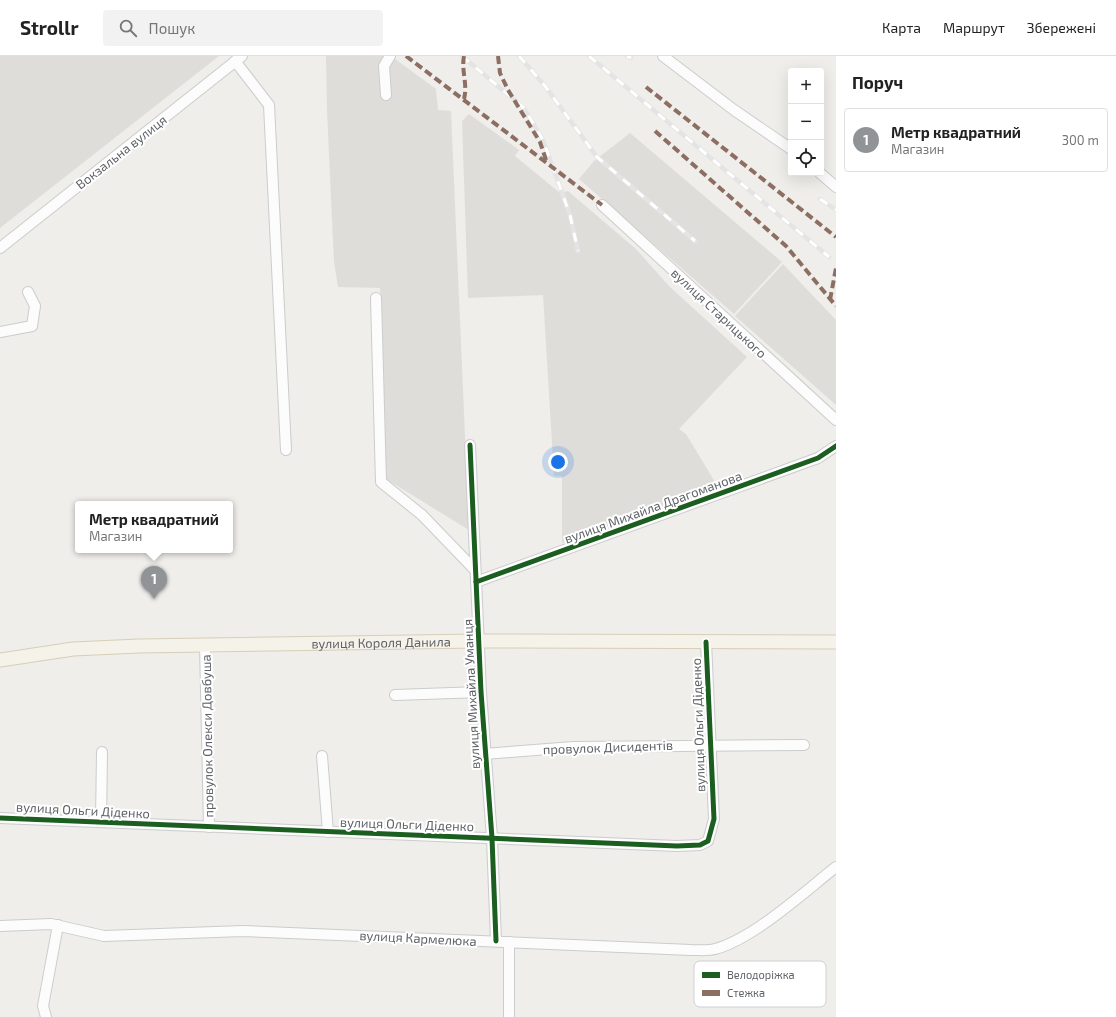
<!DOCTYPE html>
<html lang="uk">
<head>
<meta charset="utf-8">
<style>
	:root { --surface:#fff; --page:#f2f2f2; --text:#222; --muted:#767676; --line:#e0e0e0; --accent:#919496 }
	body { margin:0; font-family:"Exo 2",sans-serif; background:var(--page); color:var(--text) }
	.controls { position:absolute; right:12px; top:12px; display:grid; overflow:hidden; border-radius:4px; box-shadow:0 4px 16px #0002 }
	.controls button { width:36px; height:36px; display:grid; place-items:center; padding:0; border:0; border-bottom:1px solid var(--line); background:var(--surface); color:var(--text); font:20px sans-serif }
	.you { position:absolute; left:558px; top:406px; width:14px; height:14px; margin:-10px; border:3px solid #fff; border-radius:50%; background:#1a73e8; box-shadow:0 0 0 6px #1a73e833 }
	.badge { display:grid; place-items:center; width:26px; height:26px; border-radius:50%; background:var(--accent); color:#fff; font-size:13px; font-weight:700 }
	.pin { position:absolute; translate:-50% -33px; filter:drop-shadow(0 1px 2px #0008) }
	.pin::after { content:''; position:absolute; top:21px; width:14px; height:12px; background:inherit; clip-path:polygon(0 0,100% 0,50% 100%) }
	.popup { position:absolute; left:75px; top:445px; width:158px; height:52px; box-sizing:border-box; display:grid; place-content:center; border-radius:4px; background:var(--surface); filter:drop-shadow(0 1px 3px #0005); font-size:13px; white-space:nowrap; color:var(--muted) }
	.popup b { font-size:15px; color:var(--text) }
	.popup::after { content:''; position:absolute; left:50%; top:100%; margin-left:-8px; border:8px solid transparent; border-top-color:var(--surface) }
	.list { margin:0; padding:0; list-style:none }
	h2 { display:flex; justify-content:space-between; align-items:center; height:52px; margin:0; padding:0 16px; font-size:17px }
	h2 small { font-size:13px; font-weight:400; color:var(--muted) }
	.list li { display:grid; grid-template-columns:26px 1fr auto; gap:12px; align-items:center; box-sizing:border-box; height:64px; margin:0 8px 8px; padding:0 8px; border:1px solid var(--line); border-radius:4px }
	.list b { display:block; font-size:15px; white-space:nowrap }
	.list p { margin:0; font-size:13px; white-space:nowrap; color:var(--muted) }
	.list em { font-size:13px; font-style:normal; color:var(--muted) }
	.icon { flex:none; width:22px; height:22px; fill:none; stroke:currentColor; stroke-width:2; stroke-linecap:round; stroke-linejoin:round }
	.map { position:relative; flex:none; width:836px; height:961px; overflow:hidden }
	header { display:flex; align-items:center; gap:24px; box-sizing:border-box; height:56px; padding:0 20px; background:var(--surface); border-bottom:1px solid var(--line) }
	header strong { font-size:19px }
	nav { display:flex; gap:22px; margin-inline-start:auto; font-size:14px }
	.search { width:280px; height:36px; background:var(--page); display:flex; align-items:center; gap:10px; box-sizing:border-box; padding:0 14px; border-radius:4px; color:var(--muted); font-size:15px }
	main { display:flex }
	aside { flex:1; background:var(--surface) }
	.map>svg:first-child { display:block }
	.industrial { fill:#dfddda }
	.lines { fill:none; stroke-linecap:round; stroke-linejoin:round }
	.minor-casing { stroke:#cbcccc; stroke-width:12 }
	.major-casing { stroke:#d7ceb8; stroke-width:15 }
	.minor { stroke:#fdfcfc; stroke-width:10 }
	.major { stroke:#f4f2e9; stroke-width:13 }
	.rail-casing { stroke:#e4e4e4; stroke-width:4.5 }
	.rail { stroke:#fff; stroke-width:3; stroke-dasharray:9; stroke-linecap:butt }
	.quiet { stroke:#8d6e63; stroke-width:4; stroke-dasharray:8 4; stroke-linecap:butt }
	.cycleway-casing { stroke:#fff; stroke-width:8 }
	.cycleway { stroke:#1b5e20; stroke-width:5 }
	.labels { text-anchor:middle; stroke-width:4; stroke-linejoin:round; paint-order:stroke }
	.street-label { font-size:13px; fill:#5f6368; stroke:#fff }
	.key { fill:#fff; stroke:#cfd0d2; stroke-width:1 }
	.key-label { font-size:11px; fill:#5f6368 }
</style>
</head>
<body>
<header>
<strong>Strollr</strong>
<div class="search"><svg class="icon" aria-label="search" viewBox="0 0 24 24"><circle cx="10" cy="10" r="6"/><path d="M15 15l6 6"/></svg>Пошук</div>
<nav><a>Карта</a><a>Маршрут</a><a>Збережені</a></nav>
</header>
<main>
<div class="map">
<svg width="836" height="961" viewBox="0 0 836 961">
	<rect width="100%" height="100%" fill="#efeeea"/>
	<g class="industrial">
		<polygon points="0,0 219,0 0,172"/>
		<polygon points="326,0 391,0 436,33 438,54 451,55 469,474 386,423 380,232 338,231 334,206 327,55"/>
		<polygon points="469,58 519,94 515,100 560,137 568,135 636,193 670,231 747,301 679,373 686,378 718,431 562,487 562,420 554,420 543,239 468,242 462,65"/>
		<polygon points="630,77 782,206 734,258 579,123 594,105"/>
		<polygon points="783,208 836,264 836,349 735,260"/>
	</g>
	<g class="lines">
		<g class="minor-casing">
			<g id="minor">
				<polyline points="663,0 734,54 791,93"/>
				<polyline points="235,5 269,49 286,394"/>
				<polyline points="386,39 384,10 390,0"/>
				<polyline points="820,117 836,131"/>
				<polyline points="602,149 836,364"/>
				<polyline points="0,192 242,0"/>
				<polyline points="376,242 381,426 422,459 475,514"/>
				<polyline points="0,276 32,270 35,250 28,236"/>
				<polyline points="470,389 481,636 492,782 496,885"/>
				<polyline points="476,526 818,402 836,390"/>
				<polyline points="205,589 209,771"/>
				<polyline points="395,639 481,636"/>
				<polyline points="484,698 573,691 804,689"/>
				<polyline points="322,700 328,776"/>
				<polyline points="0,762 677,790 700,789 708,785 714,763 706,586"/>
				<polyline points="101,766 102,696"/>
				<path d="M0,870l51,-2 53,12 139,-5 448,19c8,0 17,1 24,-1 38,-10 89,-57 121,-82"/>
				<polyline points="509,886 509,961"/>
				<polyline points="46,961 43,950 58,869"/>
			</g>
		</g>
		<g class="major-casing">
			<g id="major">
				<path id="s1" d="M0,604l73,-11 66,-3 339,-5 358,1"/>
			</g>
		</g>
		<use href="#minor" class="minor"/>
		<use href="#major" class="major"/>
		<g class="rail-casing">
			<g id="rail">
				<polyline points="462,0 524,52 543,84 570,159 578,195"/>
				<polyline points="519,0 545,30 597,101 695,185"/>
				<polyline points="589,0 829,201"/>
				<polyline points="627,0 631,2"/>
				<polyline points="820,143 836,154"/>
			</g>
		</g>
		<use href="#rail" class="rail"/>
		<g class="quiet">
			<polyline points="406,0 602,149"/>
			<path d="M464,0c-3,15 4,28 0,43"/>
			<polyline points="498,0 500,17 508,34 540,86 547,107"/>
			<polyline points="646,31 836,181"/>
			<polyline points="655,75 786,190 836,250"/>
			<polyline points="830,244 836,212"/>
		</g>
		<g class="cycleway-casing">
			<g id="cycleway">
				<polyline points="470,389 481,636 492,782 496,885"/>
				<polyline points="476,526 818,402 836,390"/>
				<polyline points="0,762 677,790 700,789 708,785 714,763 706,586"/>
			</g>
		</g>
		<use href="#cycleway" class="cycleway"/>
	</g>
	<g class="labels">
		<g class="street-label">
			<text transform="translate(121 96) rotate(-38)" y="5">Вокзальна вулиця</text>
			<text transform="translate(719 257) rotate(43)" y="5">вулиця Старицького</text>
			<text transform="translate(653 451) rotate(-20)" y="5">вулиця Михайла Драгоманова</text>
			<text dy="5" stroke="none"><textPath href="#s1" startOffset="382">вулиця Короля Данила</textPath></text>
			<text transform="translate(471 638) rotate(-93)" y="5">вулиця Михайла Уманця</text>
			<text transform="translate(698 669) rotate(-92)" y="5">вулиця Ольги Діденко</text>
			<text transform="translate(207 680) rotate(-91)" y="5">провулок Олекси Довбуша</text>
			<text transform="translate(608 691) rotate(-2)" y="5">провулок Дисидентів</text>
			<text transform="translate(83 754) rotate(3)" y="5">вулиця Ольги Діденко</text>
			<text transform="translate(407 768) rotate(2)" y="5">вулиця Ольги Діденко</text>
			<text transform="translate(418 882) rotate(3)" y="5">вулиця Кармелюка</text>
		</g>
	</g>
	<rect x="694" y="905" width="132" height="46" rx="6" class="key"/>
	<rect x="702" y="916" width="18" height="6" fill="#1b5e20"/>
	<rect x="702" y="934" width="18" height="6" fill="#8d6e63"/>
	<g class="key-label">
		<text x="727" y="923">Велодоріжка</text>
		<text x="727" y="941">Стежка</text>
	</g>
</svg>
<div class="controls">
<button>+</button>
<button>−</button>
<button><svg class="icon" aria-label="locate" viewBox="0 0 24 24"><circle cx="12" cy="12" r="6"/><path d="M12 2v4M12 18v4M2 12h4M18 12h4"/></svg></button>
</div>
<div class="you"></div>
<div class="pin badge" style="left:154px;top:543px">1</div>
<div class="popup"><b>Метр квадратний</b>Магазин</div>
</div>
<aside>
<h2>Поруч<small></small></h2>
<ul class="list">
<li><span class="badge">1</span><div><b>Метр квадратний</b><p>Магазин</p></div><em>300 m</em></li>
</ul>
</aside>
</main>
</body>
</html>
